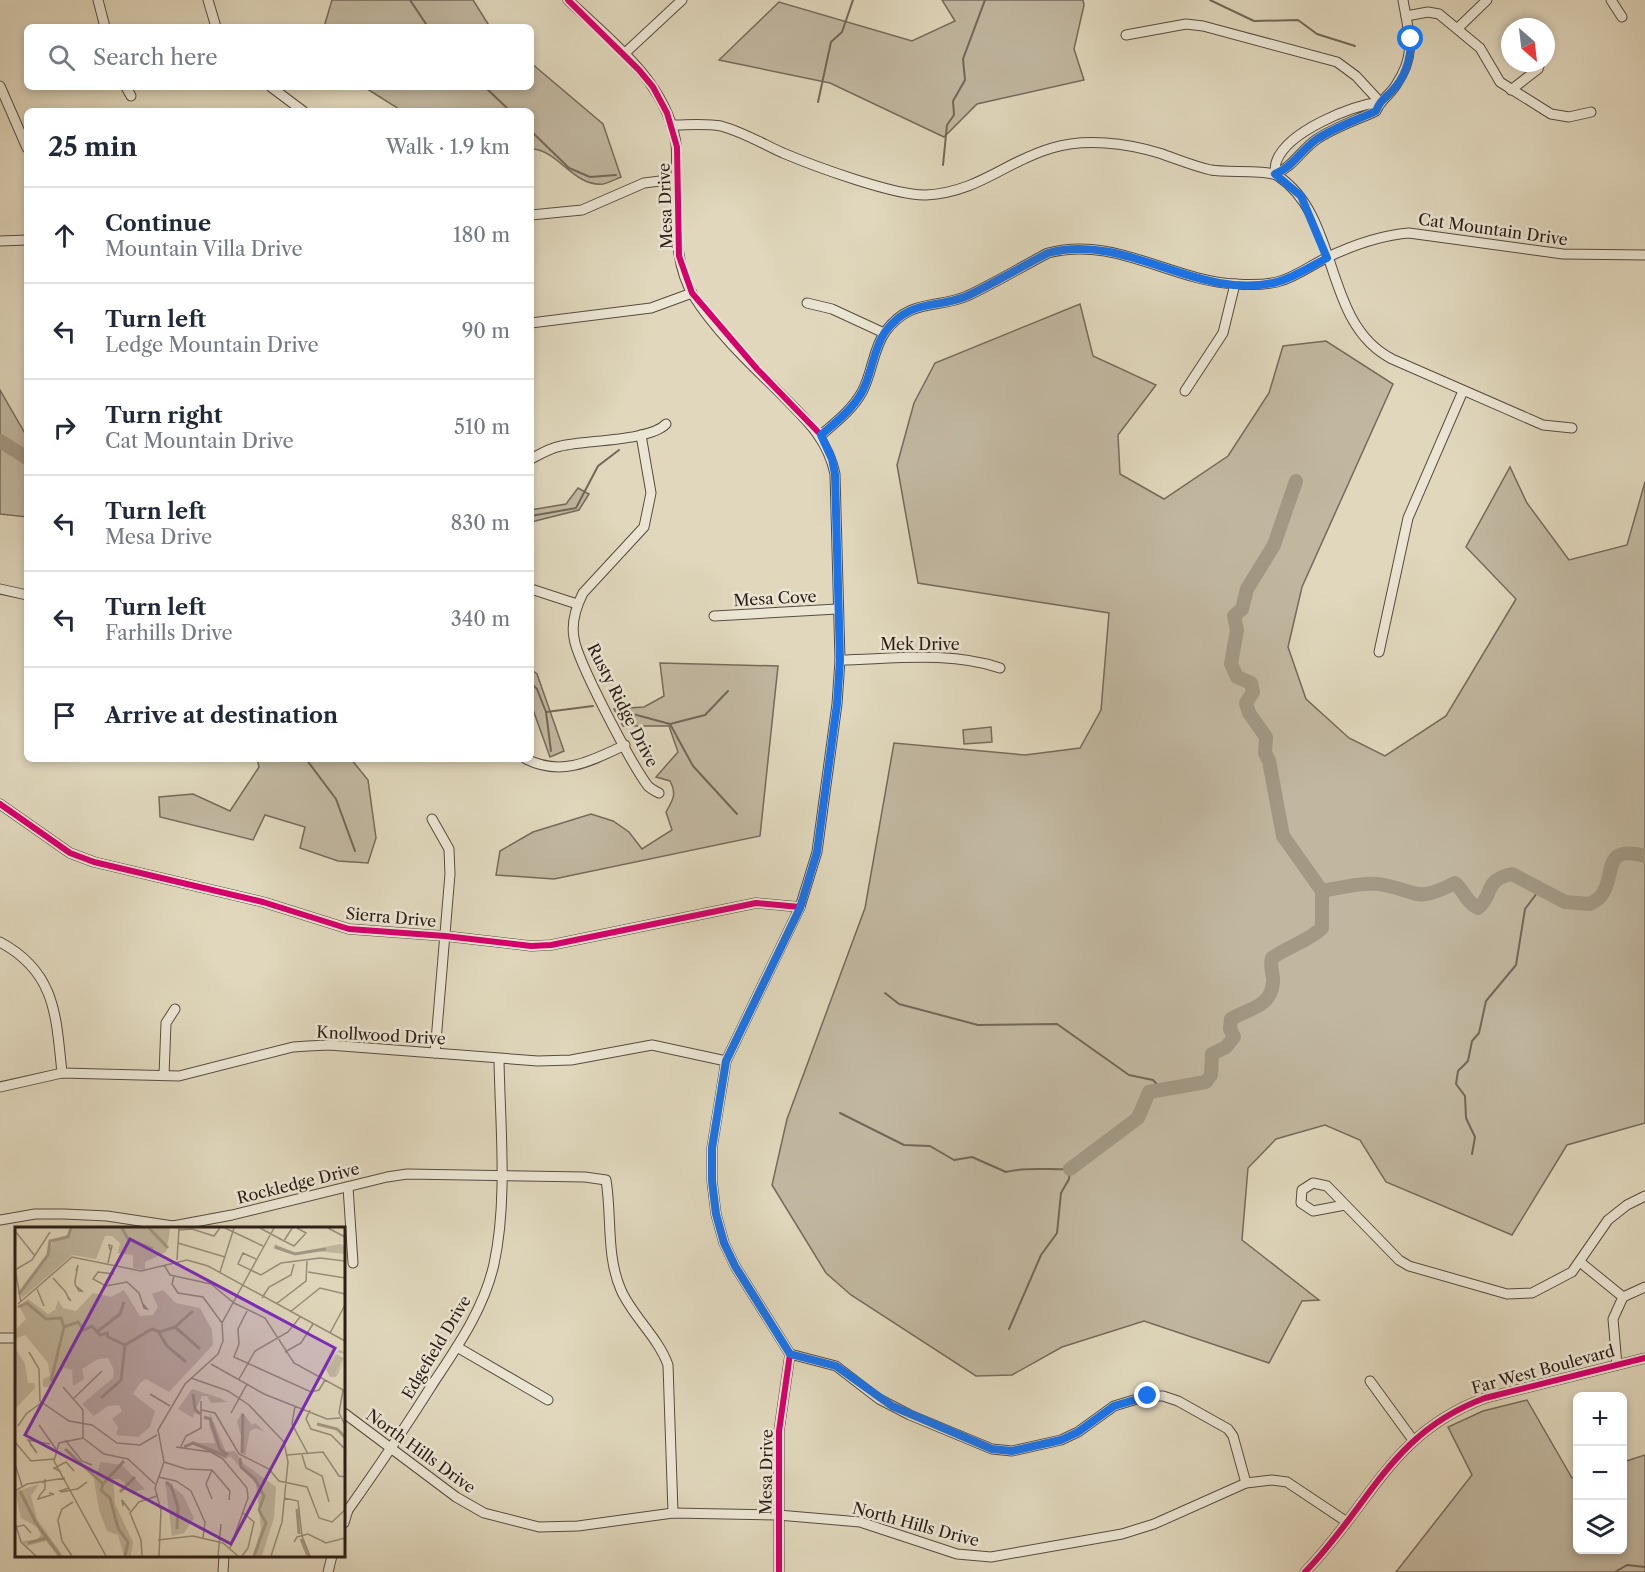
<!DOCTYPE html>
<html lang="en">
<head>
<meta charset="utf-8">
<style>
	:root { --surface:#fff; --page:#f2f2f3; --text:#1f2937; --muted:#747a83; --line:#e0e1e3 }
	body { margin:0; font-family:"Libre Caslon Text",serif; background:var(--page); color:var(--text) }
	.controls { position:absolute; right:18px; bottom:18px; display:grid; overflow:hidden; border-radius:9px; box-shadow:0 3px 9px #0003 }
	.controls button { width:54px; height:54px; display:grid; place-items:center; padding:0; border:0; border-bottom:2px solid var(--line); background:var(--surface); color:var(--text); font:30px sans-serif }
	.compass { position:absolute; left:1501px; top:18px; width:54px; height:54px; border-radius:50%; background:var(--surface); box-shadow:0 3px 9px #0003; rotate:152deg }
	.stop { position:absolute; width:18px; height:18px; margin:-14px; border:4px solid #1a73e8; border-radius:50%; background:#fff }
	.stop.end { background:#1a73e8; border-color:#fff; box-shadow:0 2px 6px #0008 }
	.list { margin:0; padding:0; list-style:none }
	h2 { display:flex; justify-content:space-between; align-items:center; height:78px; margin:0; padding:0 24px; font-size:26px }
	h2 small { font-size:20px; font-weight:400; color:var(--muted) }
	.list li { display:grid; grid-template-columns:39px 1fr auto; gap:18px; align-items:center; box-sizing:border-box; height:96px; padding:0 24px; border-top:2px solid var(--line) }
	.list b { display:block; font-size:22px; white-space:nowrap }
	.list p { margin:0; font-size:20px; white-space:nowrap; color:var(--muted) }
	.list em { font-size:20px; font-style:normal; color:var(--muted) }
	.icon { flex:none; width:33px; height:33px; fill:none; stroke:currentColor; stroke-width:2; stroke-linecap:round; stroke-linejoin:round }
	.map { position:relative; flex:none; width:1645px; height:1572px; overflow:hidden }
	.search { position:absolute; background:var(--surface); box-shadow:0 3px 9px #0003; left:24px; top:24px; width:510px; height:66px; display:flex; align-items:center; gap:15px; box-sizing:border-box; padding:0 21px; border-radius:9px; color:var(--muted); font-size:22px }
	.panel { position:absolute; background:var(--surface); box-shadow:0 3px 9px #0003; left:24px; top:108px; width:510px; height:654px; border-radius:9px }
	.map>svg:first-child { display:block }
	.green { fill:#c1b7a0; stroke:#766a5b; stroke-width:1.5 }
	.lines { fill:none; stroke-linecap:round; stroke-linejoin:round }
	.stream { stroke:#726758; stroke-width:2 }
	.river { stroke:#a29884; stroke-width:14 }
	.minor-casing { stroke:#584c40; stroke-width:11 }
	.minor { stroke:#ebe5d3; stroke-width:9 }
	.cycleway-casing { stroke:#ebe5d3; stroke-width:10 }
	.cycleway { stroke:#d6006c; stroke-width:6 }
	.route { stroke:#1a73e8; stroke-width:8 }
	.labels { text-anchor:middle; stroke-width:5; stroke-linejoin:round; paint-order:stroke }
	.street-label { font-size:16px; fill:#2b1d16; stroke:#ebe5d3 }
	.inset-river { fill:none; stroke:#a29884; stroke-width:3 }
	.inset-road { fill:none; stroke:#988d7a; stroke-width:1.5 }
	.view { fill:#7b2cbf; fill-opacity:0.15; stroke:#7b2cbf; stroke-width:3 }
	.inset-edge { fill:none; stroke:#2b1d16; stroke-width:3 }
</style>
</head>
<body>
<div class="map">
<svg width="1645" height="1572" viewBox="0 0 1645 1572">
	<rect width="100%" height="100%" fill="#e0d7bc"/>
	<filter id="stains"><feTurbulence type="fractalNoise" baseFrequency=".00333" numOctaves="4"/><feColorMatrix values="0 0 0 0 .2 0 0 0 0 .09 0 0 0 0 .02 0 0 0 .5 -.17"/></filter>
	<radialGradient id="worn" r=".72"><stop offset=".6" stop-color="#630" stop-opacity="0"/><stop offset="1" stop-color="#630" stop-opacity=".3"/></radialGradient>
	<g class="green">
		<polygon points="332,0 473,0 490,27 324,27"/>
		<polygon points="942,0 1083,0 1084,5 1074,49 1084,80 977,104 944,137 830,83 719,60 779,2 912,41 955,21"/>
		<path d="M531,63l72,61 18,53c-5,2 -12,6 -18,7 -30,3 -45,-35 -72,-35v-38h-129l-38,-24h167z"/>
		<polygon points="1080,304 1093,356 1156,385 1118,435 1120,474 1164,499 1228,456 1269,393 1283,346 1326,341 1393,384 1302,587 1288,647 1306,699 1349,738 1385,756 1446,716 1516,599 1466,547 1510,467 1527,503 1569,560 1627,545 1645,482 1645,1123 1567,1145 1512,1235 1386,1182 1360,1140 1325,1125 1276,1139 1248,1168 1242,1240 1319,1300 1302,1301 1269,1363 1144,1321 1062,1347 1012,1375 976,1376 851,1295 826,1273 772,1185 787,1119 865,908 894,743 1025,755 1080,748 1101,710 1109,613 918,583 897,465 914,403 935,363"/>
		<polygon points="0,390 27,437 27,517 0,514"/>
		<polygon points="578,488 589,494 579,510 531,522 531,510 566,504"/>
		<path d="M660,663l118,3 -18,170 -206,43 -58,-4 4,-24 33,-19 58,-18 22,7 16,11 13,17 30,-19 -6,-18c7,-12 11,-18 4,-31l-14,-4 22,-25 -9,-26h-46l-9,-17 30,-2 20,-11z"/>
		<polygon points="531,669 537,674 564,751 550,757 531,704"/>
		<polygon points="991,727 992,742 964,744 963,730"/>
		<polygon points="257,759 351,759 368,780 376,838 368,863 338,861 300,848 305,827 265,815 253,840 160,817 159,797 193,794 230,811 259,767"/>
		<polygon points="1527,1400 1572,1478 1577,1477 1578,1550 1622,1550 1623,1462 1645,1455 1645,1572 1396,1572 1472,1475 1448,1427 1483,1411"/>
	</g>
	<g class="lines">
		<g class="stream">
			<polyline points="410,0 428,27"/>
			<polyline points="1210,0 1254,21 1298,20 1317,34 1355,46"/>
			<polyline points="485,87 510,111"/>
			<polyline points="818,102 831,42 842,32 853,0"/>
			<polyline points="531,131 569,168 590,177 616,175"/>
			<polyline points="943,165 947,125 954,115 953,101 965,80 963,59 985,0"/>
			<polyline points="531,516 576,508 598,466 619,450"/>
			<polyline points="531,683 537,689 546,712 593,706"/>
			<polyline points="618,710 670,724 693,766 737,814"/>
			<polyline points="546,712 551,751"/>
			<polyline points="670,724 705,715 728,691"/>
			<polyline points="306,759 336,799 355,851"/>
			<polyline points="885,993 899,1004 978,1025 1057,1024 1129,1075 1153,1080 1162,1090"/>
			<path d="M840,1113l64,32 26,1 24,14 18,-3 34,15c16,-5 44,-2 64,-3l-1,10 -8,14 -4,40 -16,22 -32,74"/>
			<polyline points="1472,1154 1475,1137 1466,1118 1465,1096 1456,1084 1458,1071 1468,1061 1472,1041 1479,1033 1486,1001 1516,965 1525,909 1540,889"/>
			<polyline points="1615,1572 1627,1565 1645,1567"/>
		</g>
		<g class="river">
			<polyline points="0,441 27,458"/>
			<polyline points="1296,481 1274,545 1247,589 1242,609 1234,616 1237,630 1231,664 1237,677 1251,683 1253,692 1246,703 1249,713 1266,737 1265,753 1269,761 1283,836 1322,891"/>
			<path d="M1070,1169l68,-51 11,-26 57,-10 5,-7 1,-21 14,-7 8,-10 -4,-8 1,-10c18,-11 39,-11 42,-36 1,-9 -4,-16 -1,-25 16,-11 36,-17 50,-30v-37c19,-3 43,-10 62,-6 37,7 31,18 71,-2 9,8 12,20 23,25 17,-14 4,-27 34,-34l53,28 25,2c3,-2 9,-5 11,-8 16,-20 -1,-52 44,-40"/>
		</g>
		<g class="minor-casing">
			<g id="minor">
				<polyline points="98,0 105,27"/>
				<polyline points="208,0 216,27"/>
				<path d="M568,0c41,39 95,79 107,138 3,13 1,27 1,41 0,36 -3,83 17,116 21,34 55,67 84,95 26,27 50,46 58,84l5,186 -3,44 -20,148 -17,55 -74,154 -14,87v33l4,33 8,29 11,23 55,88 -11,77v141"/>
				<polyline points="1611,0 1622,17"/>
				<polyline points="1406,16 1428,12 1439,14 1480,48 1500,82 1551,114 1569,117 1591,112"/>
				<polyline points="1458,28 1487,0"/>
				<polyline points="1126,35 1186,24 1203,26 1337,62 1356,76 1380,102"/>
				<polyline points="624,54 682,0"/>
				<polyline points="0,86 27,148"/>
				<polyline points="126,87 131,96"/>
				<polyline points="271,87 303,111"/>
				<polyline points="1511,90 1538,69 1540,63"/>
				<path d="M1380,102c-30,4 -91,29 -103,58 -2,4 -2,10 -2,14 18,-7 26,-24 42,-35 18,-12 40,-19 59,-28 5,-12 14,-16 20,-26 21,-31 13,-50 7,-85"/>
				<path d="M671,125c16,0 35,-2 50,1 22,6 42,18 62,27 31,13 112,43 143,42 53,-3 80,-34 126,-47 33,-10 74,-5 107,5 18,6 34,13 52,17 16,3 56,-1 67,6 63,42 44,147 114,183l151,66 29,3"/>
				<polyline points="531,215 582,210 644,183 676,179"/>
				<polyline points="0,241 27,240"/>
				<polyline points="807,303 832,309 884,333"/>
				<polyline points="531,323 651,308 692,293"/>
				<polyline points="1185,391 1223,333 1235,284"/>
				<path d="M641,435l10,58 -7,34 -61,66c-7,14 -12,29 -9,45 3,23 58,127 74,148 3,3 7,5 11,7"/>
				<path d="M821,435c15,-13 31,-25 41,-43 10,-18 11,-43 23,-60 25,-34 52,-23 82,-36 28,-13 54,-29 81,-43 66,-18 123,28 188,31 13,1 28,1 41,-2 17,-4 33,-16 49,-24 25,-12 56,-23 83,-25l154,21 82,1"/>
				<path d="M531,459c9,-5 19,-11 30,-13 25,-6 89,-5 105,-22"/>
				<polyline points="0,589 27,595"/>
				<polyline points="531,589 577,604"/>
				<polyline points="714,616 837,609"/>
				<polyline points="1379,652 1408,518 1463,391"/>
				<path d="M840,660c53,-1 109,-9 160,8"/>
				<path d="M526,759c36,18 65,2 99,-14"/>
				<polyline points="0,804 70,853 94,862 263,902 349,929 445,936 531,946 551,945 756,903 800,907"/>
				<polyline points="432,819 449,849 450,874 435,1053"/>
				<path d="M0,942c56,30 56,74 62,131"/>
				<polyline points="164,1075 166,1023 175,1009"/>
				<polyline points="0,1087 62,1073 179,1076 293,1047 308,1046 329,1045 538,1061 571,1060 652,1045 726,1061"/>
				<polyline points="348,1187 353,1263"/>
				<polyline points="1345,1205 1313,1211 1301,1203 1302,1190 1313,1183 1327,1186 1399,1260 1409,1266 1507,1294 1532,1293 1572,1272 1608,1220 1627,1205 1645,1196"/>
				<path d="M0,1220l35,-6h29l43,2 66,10 59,-11 155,-38 20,-3 178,3 21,3c6,36 0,76 15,110 12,27 37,47 47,75l5,148"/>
				<polyline points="1580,1262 1623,1297"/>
				<polyline points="1623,1297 1645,1287"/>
				<polyline points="0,1338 16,1338"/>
				<polyline points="457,1347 548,1400"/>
				<polyline points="790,1354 836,1366 879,1399 910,1415 992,1449 1012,1451 1061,1440 1078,1432 1114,1406 1147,1396 1163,1396 1178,1401 1228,1429 1233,1436 1246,1483"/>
				<polyline points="1617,1365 1613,1319 1623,1297"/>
				<polyline points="1370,1381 1413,1440"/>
				<polyline points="344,1413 456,1497 484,1513 539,1527 578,1526 673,1513 778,1515 860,1522 957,1554 991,1557 1122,1534 1154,1524 1246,1483 1272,1480 1287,1482 1347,1522"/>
				<path d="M344,1523l4,-13c29,-41 57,-82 84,-125 25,-38 52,-76 62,-121 14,-64 6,-140 5,-205"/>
				<polyline points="223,1572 224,1556"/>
				<polyline points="328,1572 332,1556"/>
				<path d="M1305,1572c65,-66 85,-139 180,-174l160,-40"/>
			</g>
		</g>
		<use href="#minor" class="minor"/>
		<g class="cycleway-casing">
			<g id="cycleway">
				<polyline points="568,0 639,70 653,87 667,113 677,147 679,256 692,293 757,369 821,435"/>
				<polyline points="0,804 70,853 94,862 263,902 349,929 445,936 531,946 551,945 756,903 800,907 726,1061 712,1148 712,1181 716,1214 724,1243 735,1266 790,1354 779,1431 779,1572"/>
				<path d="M1305,1572c65,-66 85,-139 180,-174l160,-40"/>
			</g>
		</g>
		<use href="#cycleway" class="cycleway"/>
	</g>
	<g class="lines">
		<path class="route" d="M1148,1396l-34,10 -36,26 -17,8 -49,11 -20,-2 -100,-43 -56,-40 -46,-12 -55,-88 -11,-23 -8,-29 -4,-33v-33l14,-87 74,-153 17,-56 20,-148 3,-44 -5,-186 -3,-15 -11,-24c15,-13 31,-25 41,-43 10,-18 11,-43 23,-60 25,-34 52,-23 82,-36 27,-13 54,-29 81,-43 80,-21 150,49 229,29 18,-5 34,-16 50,-24l-26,-62 -26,-22c18,-7 26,-24 42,-35 18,-12 40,-19 59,-28 4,-10 8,-12 15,-19 14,-14 20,-34 20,-53"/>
	</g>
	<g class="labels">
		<g class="street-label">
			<text transform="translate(665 206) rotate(-92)" y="6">Mesa Drive</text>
			<text transform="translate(1493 229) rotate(8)" y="6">Cat Mountain Drive</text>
			<text transform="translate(775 598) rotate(-3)" y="6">Mesa Cove</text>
			<text x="920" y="650">Mek Drive</text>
			<text transform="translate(623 705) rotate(63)" y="6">Rusty Ridge Drive</text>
			<text transform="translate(391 917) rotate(5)" y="6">Sierra Drive</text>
			<text transform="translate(381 1035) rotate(3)" y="6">Knollwood Drive</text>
			<text transform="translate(298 1183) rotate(-14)" y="6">Rockledge Drive</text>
			<text transform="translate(436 1347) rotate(-59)" y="6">Edgefield Drive</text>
			<text transform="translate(1543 1369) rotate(-15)" y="6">Far West Boulevard</text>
			<text transform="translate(421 1451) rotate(36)" y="6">North Hills Drive</text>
			<text transform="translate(766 1472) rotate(-89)" y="6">Mesa Drive</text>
			<text transform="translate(916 1524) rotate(15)" y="6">North Hills Drive</text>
		</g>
	</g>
	<g transform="translate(15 1227)">
		<rect width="330" height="330" fill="#e0d7bc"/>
		<path d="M57,1h97l1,2 -4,22 -21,10v8l-12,-2v-13l-15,-2 2,-10 -8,-7h-7l-9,23 -24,-4 -50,43 -2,-5 25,-33 9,-21 16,-5zM260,17l20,9 45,-9 5,2v8l-27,-3 -23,4 -22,-7zM109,63l16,26 13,-1 5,-8 -6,-13 11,-4 13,13 24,5 12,22 1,15 -44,47 -23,-13 -6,4 -7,11 22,17 -5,16 -12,10 -22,-2 2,-8 -6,-8 10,-8 -3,-6 -11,1 -14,10 -12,-12 31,-26 1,-8 -6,-12 -10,1 -16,10 2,10 -11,7 -1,-16 -8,-2 -15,19h-6v-8l7,-3 -2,-13 -23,-28 -10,4v-9l11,-11 -7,-13 9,-7 20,15 7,-4 3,-10 5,8 13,3 17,-18 18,4zM0,121l10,16 3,19h6l1,5 -20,21zM325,123l5,2v2l-9,-2 -8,17 8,-15 8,4 -9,17 10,-15 -9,17h-6l-4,-8 9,-16zM177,162l28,9 7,4 -16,1 -4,-7h-5l-6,13 5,6 -7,-2 -1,5 -15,-9zM227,185l10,13 3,-2 10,9 -9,-4 -6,3 -5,25 -4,-3 2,-10 -6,-21zM195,186l16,39 9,-1 8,12 33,24 -2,31 -12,38h-9l8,-27 -5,-45 -26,-28 -4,3 -36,-16h25l-6,-18zM86,235l21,3 23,24 -11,3 -14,-13h-7l2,25 18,38 -2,14h-7l-6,-21 -11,-4 -8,-21 -5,-30zM150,254l18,14 11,23 -10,15 -12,3zM24,257l-8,12 6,23 26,37h-5l-12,-15 -19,5 -5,-5 15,-1 4,-5 -4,-8 -16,-9 -6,-26z" fill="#c1b7a0"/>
		<path class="inset-river" d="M107,1l6,11 25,10M134,1l19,20M260,20l20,7 31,-5M4,67l29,-39 2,-14 18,-4 3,-9M3,80l9,-4 19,16 15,-1 3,9 14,-5 6,8 8,-4 8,9 7,-2 1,4 17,8 27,-16 8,3 15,-5M178,84l-18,16 25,22M83,104l22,-17 4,-12M143,104l9,15 19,16M36,154l13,-54M178,167l2,15 5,5M86,171l20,-18 4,-35M189,190l6,2 10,30 8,6M302,197l20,5 8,8M169,220l9,-4 33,13M50,222l38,35 21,-23M227,226l1,-39M225,231l1,9 14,12 9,17 -5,14 7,13 -12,33M151,255l5,4 7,21 -1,22M88,257l-2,6 9,8 8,30 10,14 -3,14M5,264l16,32 24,33M105,265l15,-15M282,282l2,25M286,312l7,17M13,316l18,-5"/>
		<path class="inset-road" d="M210,1l38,18M245,1l24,13M277,1l-8,13 10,5 12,-13 -9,-5M313,1l17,9M164,3l13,-1 22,7 6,-8M0,4l20,25M163,16l47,14M241,32l-13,-6 -5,11 23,11 20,-12 39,-5 25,3M162,33l2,-32M93,36l4,-17 -3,-1 1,5M149,38l6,10 41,9 23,19 31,15 29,45 51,28M0,42l6,33M0,43l17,-10 18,-28M61,44l2,-6 -3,16v3l4,7h3l-6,-5M205,45l14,-44M293,45l37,6M99,47l-16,-2 -5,7 13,7 21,-4 12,11 5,15 3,1 -4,-5M159,49l-2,8 6,9 25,4 19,26M38,51l10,11 2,2 3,6v1l3,3 -3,-4M22,62l7,17M247,71l7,-11 22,-12 3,-11M3,77l54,-47 69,14 46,-11 21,6 137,75M261,77l30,-23 1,-20M232,84l-9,18 1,15 -5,13 77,35 8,-2 6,-10M275,85l30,-24 25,6M315,106l15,-28M14,125l10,17 1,32 29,20 23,4 25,18 23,2 17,-10M270,125l16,-9 12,-19M196,137l53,30 63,25 13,-1M176,151l37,13 21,14 35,37 4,20 -6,60 -11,34M224,152l16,-28 33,-19 12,-15M48,160l20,23v28l21,16 24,5 27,25M328,163l-4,23 6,12M135,167l20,12M59,171l28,-27M280,179l-3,18 16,30M187,183l13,3 24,41 30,15 10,12 28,6 12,31 13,4 13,-12M295,183l-4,9 5,10 20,6 14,14M216,186l16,-29M24,198l17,24M3,199l8,-12 15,-11M68,211l-24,5 -5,18 52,95M50,213l17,21 10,4M0,215l16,19 23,-2M15,217l7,9 -9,-13 22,4M161,220l35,5 12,7 24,29 1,10 -18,50M165,221l6,-12 15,-8v-27M272,228l36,-3 16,24 6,1M287,228l4,13 16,8 7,26M149,235l22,7 26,1 18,21 -1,9M0,237l7,22M197,243l-6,14 6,15M46,245l-7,-4 12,-6 8,9M143,250l18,4 15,10 14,31 -2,16M54,261l-9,3 2,1 9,-2 6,-1 2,-1 8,-6 -10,7M0,264l12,-7 38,-6M25,268l-2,4 16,-5 -5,-1M25,268l5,-6v-9l-3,3M269,271l14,3 4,35 8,20M108,279l-1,-6 8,11M0,295l6,20 15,14M1,300l8,-2 7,8M143,313l35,-4 30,7 15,13M279,315l3,-5 11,-3 18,9 19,-5M57,329l-10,-15 -4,-21 4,-11 11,-7M127,329l-1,-16 -11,-27 9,-11 18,-6M144,329l2,-46 -6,-22 9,-26 -6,-32 27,-46 33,-30 5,-13 -1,-18 52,-95M203,329l3,-32M227,329l6,-8 6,-26 -12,-10"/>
		<path class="view" d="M115,12l205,109 -104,196 -206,-109z"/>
		<rect width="330" height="330" class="inset-edge"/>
	</g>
	<rect width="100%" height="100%" filter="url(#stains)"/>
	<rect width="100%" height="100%" fill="url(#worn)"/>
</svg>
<div class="controls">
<button>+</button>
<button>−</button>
<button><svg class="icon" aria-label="layers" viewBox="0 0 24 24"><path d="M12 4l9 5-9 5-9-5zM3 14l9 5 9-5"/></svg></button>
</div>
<svg class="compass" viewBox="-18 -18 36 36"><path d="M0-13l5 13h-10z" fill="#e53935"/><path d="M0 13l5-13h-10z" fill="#747a83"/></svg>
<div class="stop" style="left:1411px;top:39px"></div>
<div class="stop end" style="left:1148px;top:1396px"></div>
<div class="search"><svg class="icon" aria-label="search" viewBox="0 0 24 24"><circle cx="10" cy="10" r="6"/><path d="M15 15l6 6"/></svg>Search here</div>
<section class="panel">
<h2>25 min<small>Walk · 1.9 km</small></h2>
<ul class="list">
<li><svg class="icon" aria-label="ahead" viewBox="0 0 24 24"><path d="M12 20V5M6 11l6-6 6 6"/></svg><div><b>Continue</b><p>Mountain Villa Drive</p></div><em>180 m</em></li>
<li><svg class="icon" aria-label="left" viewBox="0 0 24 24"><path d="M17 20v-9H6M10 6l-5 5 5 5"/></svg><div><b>Turn left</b><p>Ledge Mountain Drive</p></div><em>90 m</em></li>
<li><svg class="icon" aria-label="right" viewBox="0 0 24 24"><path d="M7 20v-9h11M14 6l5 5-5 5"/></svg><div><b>Turn right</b><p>Cat Mountain Drive</p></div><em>510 m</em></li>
<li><svg class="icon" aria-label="left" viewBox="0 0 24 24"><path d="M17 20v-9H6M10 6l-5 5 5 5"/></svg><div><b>Turn left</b><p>Mesa Drive</p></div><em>830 m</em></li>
<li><svg class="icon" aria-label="left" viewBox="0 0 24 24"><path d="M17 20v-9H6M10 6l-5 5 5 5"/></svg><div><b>Turn left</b><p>Farhills Drive</p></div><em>340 m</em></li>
<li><svg class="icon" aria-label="arrive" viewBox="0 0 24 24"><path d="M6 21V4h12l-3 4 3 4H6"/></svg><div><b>Arrive at destination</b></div></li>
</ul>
</section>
</div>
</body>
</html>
